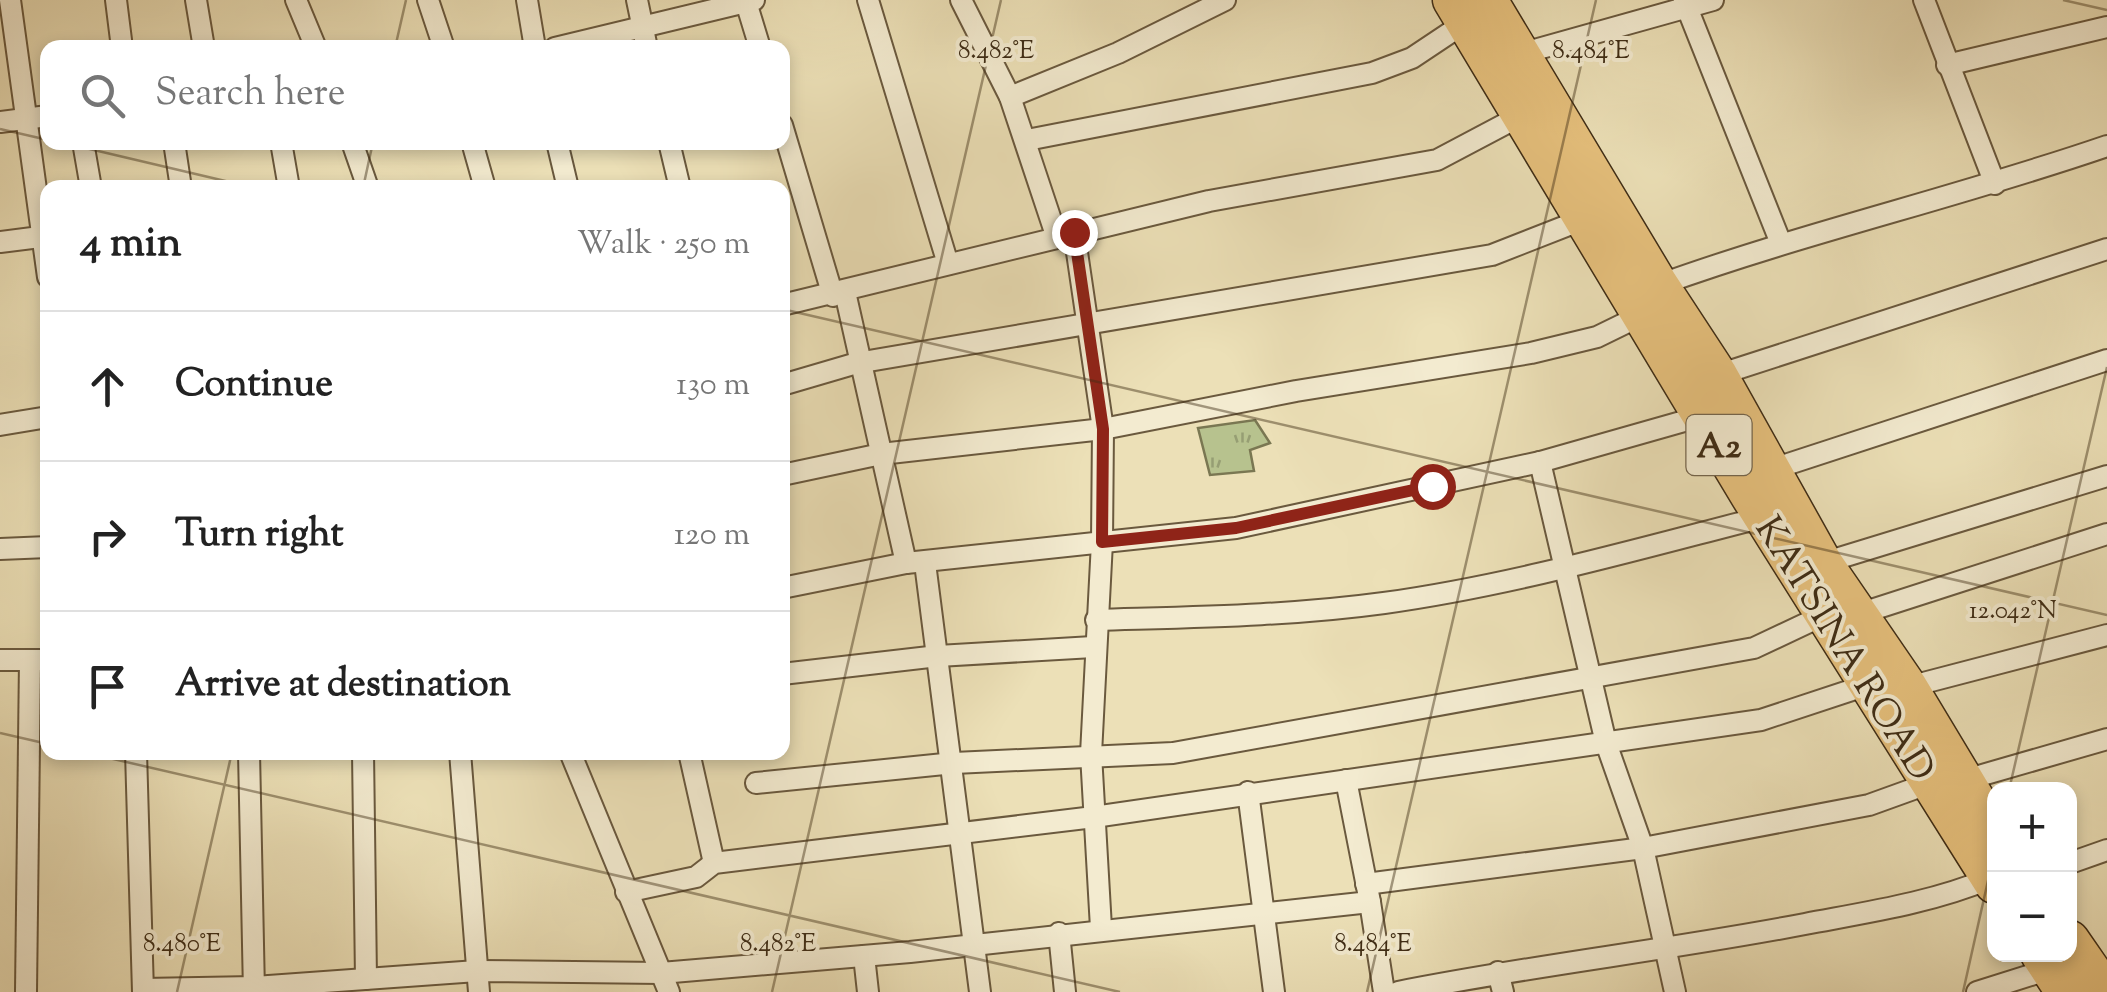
<!DOCTYPE html>
<html lang="en">
<head>
<meta charset="utf-8">
<style>
	:root { --surface:#fff; --page:#f2f2f2; --text:#222; --muted:#767676; --line:#e0e0e0 }
	body { margin:0; font-family:"Sorts Mill Goudy",serif; background:var(--page); color:var(--text) }
	.controls { position:absolute; right:30px; bottom:30px; display:grid; overflow:hidden; border-radius:20px; box-shadow:0 5px 15px #0003 }
	.controls button { width:90px; height:90px; display:grid; place-items:center; padding:0; border:0; border-bottom:2px solid var(--line); background:var(--surface); color:var(--text); font:50px sans-serif }
	.stop { position:absolute; width:30px; height:30px; margin:-22px; border:8px solid #8f2418; border-radius:50%; background:#fff }
	.stop.end { background:#8f2418; border-color:#fff; box-shadow:0 2px 10px #0008 }
	.list { margin:0; padding:0; list-style:none }
	h2 { display:flex; justify-content:space-between; align-items:center; height:130px; margin:0; padding:0 40px; font-size:42px }
	h2 small { font-size:32px; font-weight:400; color:var(--muted) }
	.list li { display:grid; grid-template-columns:65px 1fr auto; gap:30px; align-items:center; box-sizing:border-box; height:150px; padding:0 40px; border-top:2px solid var(--line) }
	.list b { display:block; font-size:38px; white-space:nowrap }
	.list em { font-size:32px; font-style:normal; color:var(--muted) }
	.icon { flex:none; width:55px; height:55px; fill:none; stroke:currentColor; stroke-width:2; stroke-linecap:round; stroke-linejoin:round }
	.map { position:relative; flex:none; width:2107px; height:992px; overflow:hidden }
	.search { position:absolute; background:var(--surface); box-shadow:0 5px 15px #0003; left:40px; top:40px; width:750px; height:110px; display:flex; align-items:center; gap:25px; box-sizing:border-box; padding:0 35px; border-radius:20px; color:var(--muted); font-size:38px }
	.panel { position:absolute; background:var(--surface); box-shadow:0 5px 15px #0003; left:40px; top:180px; width:750px; height:580px; border-radius:20px }
	.map>svg:first-child { display:block }
	.park { fill:url(#park-tufts); stroke:#7a7752; stroke-width:2.5 }
	.lines { fill:none; stroke-linecap:round; stroke-linejoin:round }
	.street-casing { stroke:#6a593e; stroke-width:24 }
	.highway-casing { stroke:#3e2c15; stroke-width:41 }
	.street { stroke:#f3ebd0; stroke-width:20 }
	.highway { stroke:#e6c07c; stroke-width:38 }
	.route { stroke:#8f2418; stroke-width:12 }
	.ticks { fill:none; stroke:#3e2c15; stroke-width:2.5; stroke-opacity:0.45 }
	.labels { text-anchor:middle; stroke-width:8; stroke-linejoin:round; paint-order:stroke }
	.shield { fill:#f3ebd0; stroke:#74654d; stroke-width:2.5 }
	.shield-label { font-size:35px; font-weight:bold; fill:#3e2c15 }
	.street-label { font-size:38px; fill:#3e2c15; stroke:#f3ebd0 }
	.ticks-label { font-size:25px; text-anchor:middle; fill:#3e2c15; stroke:#f3ebd0; stroke-width:8; stroke-linejoin:round; paint-order:stroke }
</style>
</head>
<body>
<div class="map">
<svg width="2107" height="992" viewBox="0 0 2107 992">
	<defs>
		<pattern id="park-tufts" width="24" height="20" patternUnits="userSpaceOnUse" patternTransform="scale(2.5)"><rect width="24" height="20" fill="#b7c28e"/><path d="M3 7l-1-3M5 7V3M7 7l1-3M15 17l-1-3M17 17v-4M19 17l1-3" fill="none" stroke="#969e73"/></pattern>
	</defs>
	<rect width="100%" height="100%" fill="#ece0b7"/>
	<filter id="stains"><feTurbulence type="fractalNoise" baseFrequency=".002" numOctaves="4"/><feColorMatrix values="0 0 0 0 .2 0 0 0 0 .09 0 0 0 0 .02 0 0 0 .5 -.17"/></filter>
	<radialGradient id="worn" r=".72"><stop offset=".6" stop-color="#630" stop-opacity="0"/><stop offset="1" stop-color="#630" stop-opacity=".3"/></radialGradient>
	<polygon class="park" points="1255,420 1270,443 1250,450 1254,471 1210,475 1198,428"/>
	<g class="lines">
		<g class="street-casing">
			<g id="street">
				<polyline points="10,0 48,277"/>
				<polyline points="116,0 122,48"/>
				<polyline points="196,0 204,48"/>
				<polyline points="296,0 316,48"/>
				<polyline points="428,0 444,48"/>
				<polyline points="527,0 535,48"/>
				<polyline points="637,0 647,48"/>
				<polyline points="868,0 948,264"/>
				<polyline points="961,0 1010,97 1056,235"/>
				<polyline points="1684,0 1780,241"/>
				<polyline points="1924,0 1995,184"/>
				<polyline points="746,2 760,48"/>
				<polyline points="555,48 754,0"/>
				<polyline points="1520,54 1713,0"/>
				<polyline points="1947,65 2107,27"/>
				<polyline points="1010,97 1118,53 1225,0"/>
				<polyline points="0,122 48,116"/>
				<polyline points="782,125 833,296"/>
				<polyline points="1027,140 1372,73 1412,58 1466,22"/>
				<polyline points="83,142 91,188"/>
				<polyline points="174,142 181,188"/>
				<polyline points="281,142 289,188"/>
				<polyline points="352,142 368,188"/>
				<polyline points="472,142 485,188"/>
				<polyline points="557,142 568,188"/>
				<polyline points="669,142 680,188"/>
				<polyline points="1074,232 1103,429 1102,542 1091,754 1101,928"/>
				<polyline points="0,242 48,236"/>
				<path d="M1659,285c147,-53 300,-88 448,-139"/>
				<polyline points="845,292 906,563"/>
				<polyline points="782,305 1209,201 1437,160 1522,115"/>
				<polyline points="1718,375 2107,249"/>
				<polyline points="782,385 857,363 1492,255 1584,219"/>
				<polyline points="0,425 48,417"/>
				<polyline points="1540,462 1606,743 1643,848 1675,992"/>
				<polyline points="1773,469 2107,360"/>
				<polyline points="782,475 881,454 1103,429 1296,391 1531,353 1597,337 1642,315"/>
				<polyline points="0,549 48,547"/>
				<polyline points="925,563 980,992"/>
				<polyline points="1823,563 2107,476"/>
				<polyline points="782,588 906,563 1236,528 1540,462 1702,416"/>
				<polyline points="1859,614 2107,534"/>
				<path d="M1096,620c96,-3 193,-4 288,-17 129,-18 254,-54 379,-86"/>
				<polyline points="0,660 48,660"/>
				<polyline points="782,674 938,656 1093,647"/>
				<polyline points="1908,687 2107,635"/>
				<polyline points="136,752 143,992"/>
				<polyline points="249,752 254,992"/>
				<polyline points="363,752 366,979"/>
				<polyline points="460,752 479,992"/>
				<polyline points="570,752 669,992"/>
				<polyline points="689,752 714,863"/>
				<polyline points="1965,780 2107,739"/>
				<polyline points="756,783 954,763 1173,753 1754,648 1824,615"/>
				<polyline points="1248,792 1274,992"/>
				<polyline points="2070,863 2107,850"/>
				<polyline points="1366,884 1643,848 1869,805 1930,783"/>
				<polyline points="626,892 696,877 714,863 1094,817 1761,720 1870,684"/>
				<polyline points="1370,902 1384,992"/>
				<polyline points="1059,933 1065,992"/>
				<polyline points="864,956 868,992"/>
				<polyline points="1498,972 1503,992"/>
				<polyline points="143,989 254,987 477,971 661,973 910,952 1370,902 1346,780"/>
				<polyline points="26,992 30,660"/>
				<path d="M1398,992c135,-27 272,-42 407,-68 63,-12 126,-21 186,-46"/>
				<polyline points="1977,992 2050,969"/>
			</g>
		</g>
		<g class="highway-casing">
			<g id="highway">
				<polyline points="1452,0 1750,496 1994,884"/>
				<polyline points="1488,0 1659,285 1718,375 1823,563 1908,687 1994,830"/>
				<polyline points="2070,940 2106,992"/>
				<polyline points="2040,954 2065,992"/>
			</g>
		</g>
		<use href="#street" class="street"/>
		<use href="#highway" class="highway"/>
	</g>
	<g class="lines">
		<polyline class="route" points="1074,232 1103,429 1102,542 1236,528 1432,486"/>
	</g>
	<path class="ticks" d="M2063,0l44,10M395,48l11,-48M0,129l48,11M60,142l195,46M363,188l10,-46M782,309l1325,306M0,733l48,11M83,752l1037,240M2009,790l98,-423M177,992l55,-240M772,992l229,-992M1367,992l229,-992M1963,992l31,-138"/>
	<g class="labels">
		<rect class="shield" x="1686.5" y="415" width="65" height="60" rx="8"/>
		<g class="shield-label">
			<text x="1719" y="457">A2</text>
		</g>
		<g class="street-label">
			<text transform="translate(1846 648) rotate(58)" y="13">KATSINA ROAD</text>
		</g>
	</g>
	<g class="ticks-label">
		<text x="996" y="58">8.482°E</text>
		<text x="1591" y="58">8.484°E</text>
		<text x="2013" y="618">12.042°N</text>
		<text x="182" y="951">8.480°E</text>
		<text x="778" y="951">8.482°E</text>
		<text x="1373" y="951">8.484°E</text>
	</g>
	<rect width="100%" height="100%" filter="url(#stains)"/>
	<rect width="100%" height="100%" fill="url(#worn)"/>
</svg>
<div class="controls">
<button>+</button>
<button>−</button>
</div>
<div class="stop" style="left:1432px;top:486px"></div>
<div class="stop end" style="left:1074px;top:232px"></div>
<div class="search"><svg class="icon" aria-label="search" viewBox="0 0 24 24"><circle cx="10" cy="10" r="6"/><path d="M15 15l6 6"/></svg>Search here</div>
<section class="panel">
<h2>4 min<small>Walk · 250 m</small></h2>
<ul class="list">
<li><svg class="icon" aria-label="ahead" viewBox="0 0 24 24"><path d="M12 20V5M6 11l6-6 6 6"/></svg><div><b>Continue</b></div><em>130 m</em></li>
<li><svg class="icon" aria-label="right" viewBox="0 0 24 24"><path d="M7 20v-9h11M14 6l5 5-5 5"/></svg><div><b>Turn right</b></div><em>120 m</em></li>
<li><svg class="icon" aria-label="arrive" viewBox="0 0 24 24"><path d="M6 21V4h12l-3 4 3 4H6"/></svg><div><b>Arrive at destination</b></div></li>
</ul>
</section>
</div>
</body>
</html>
